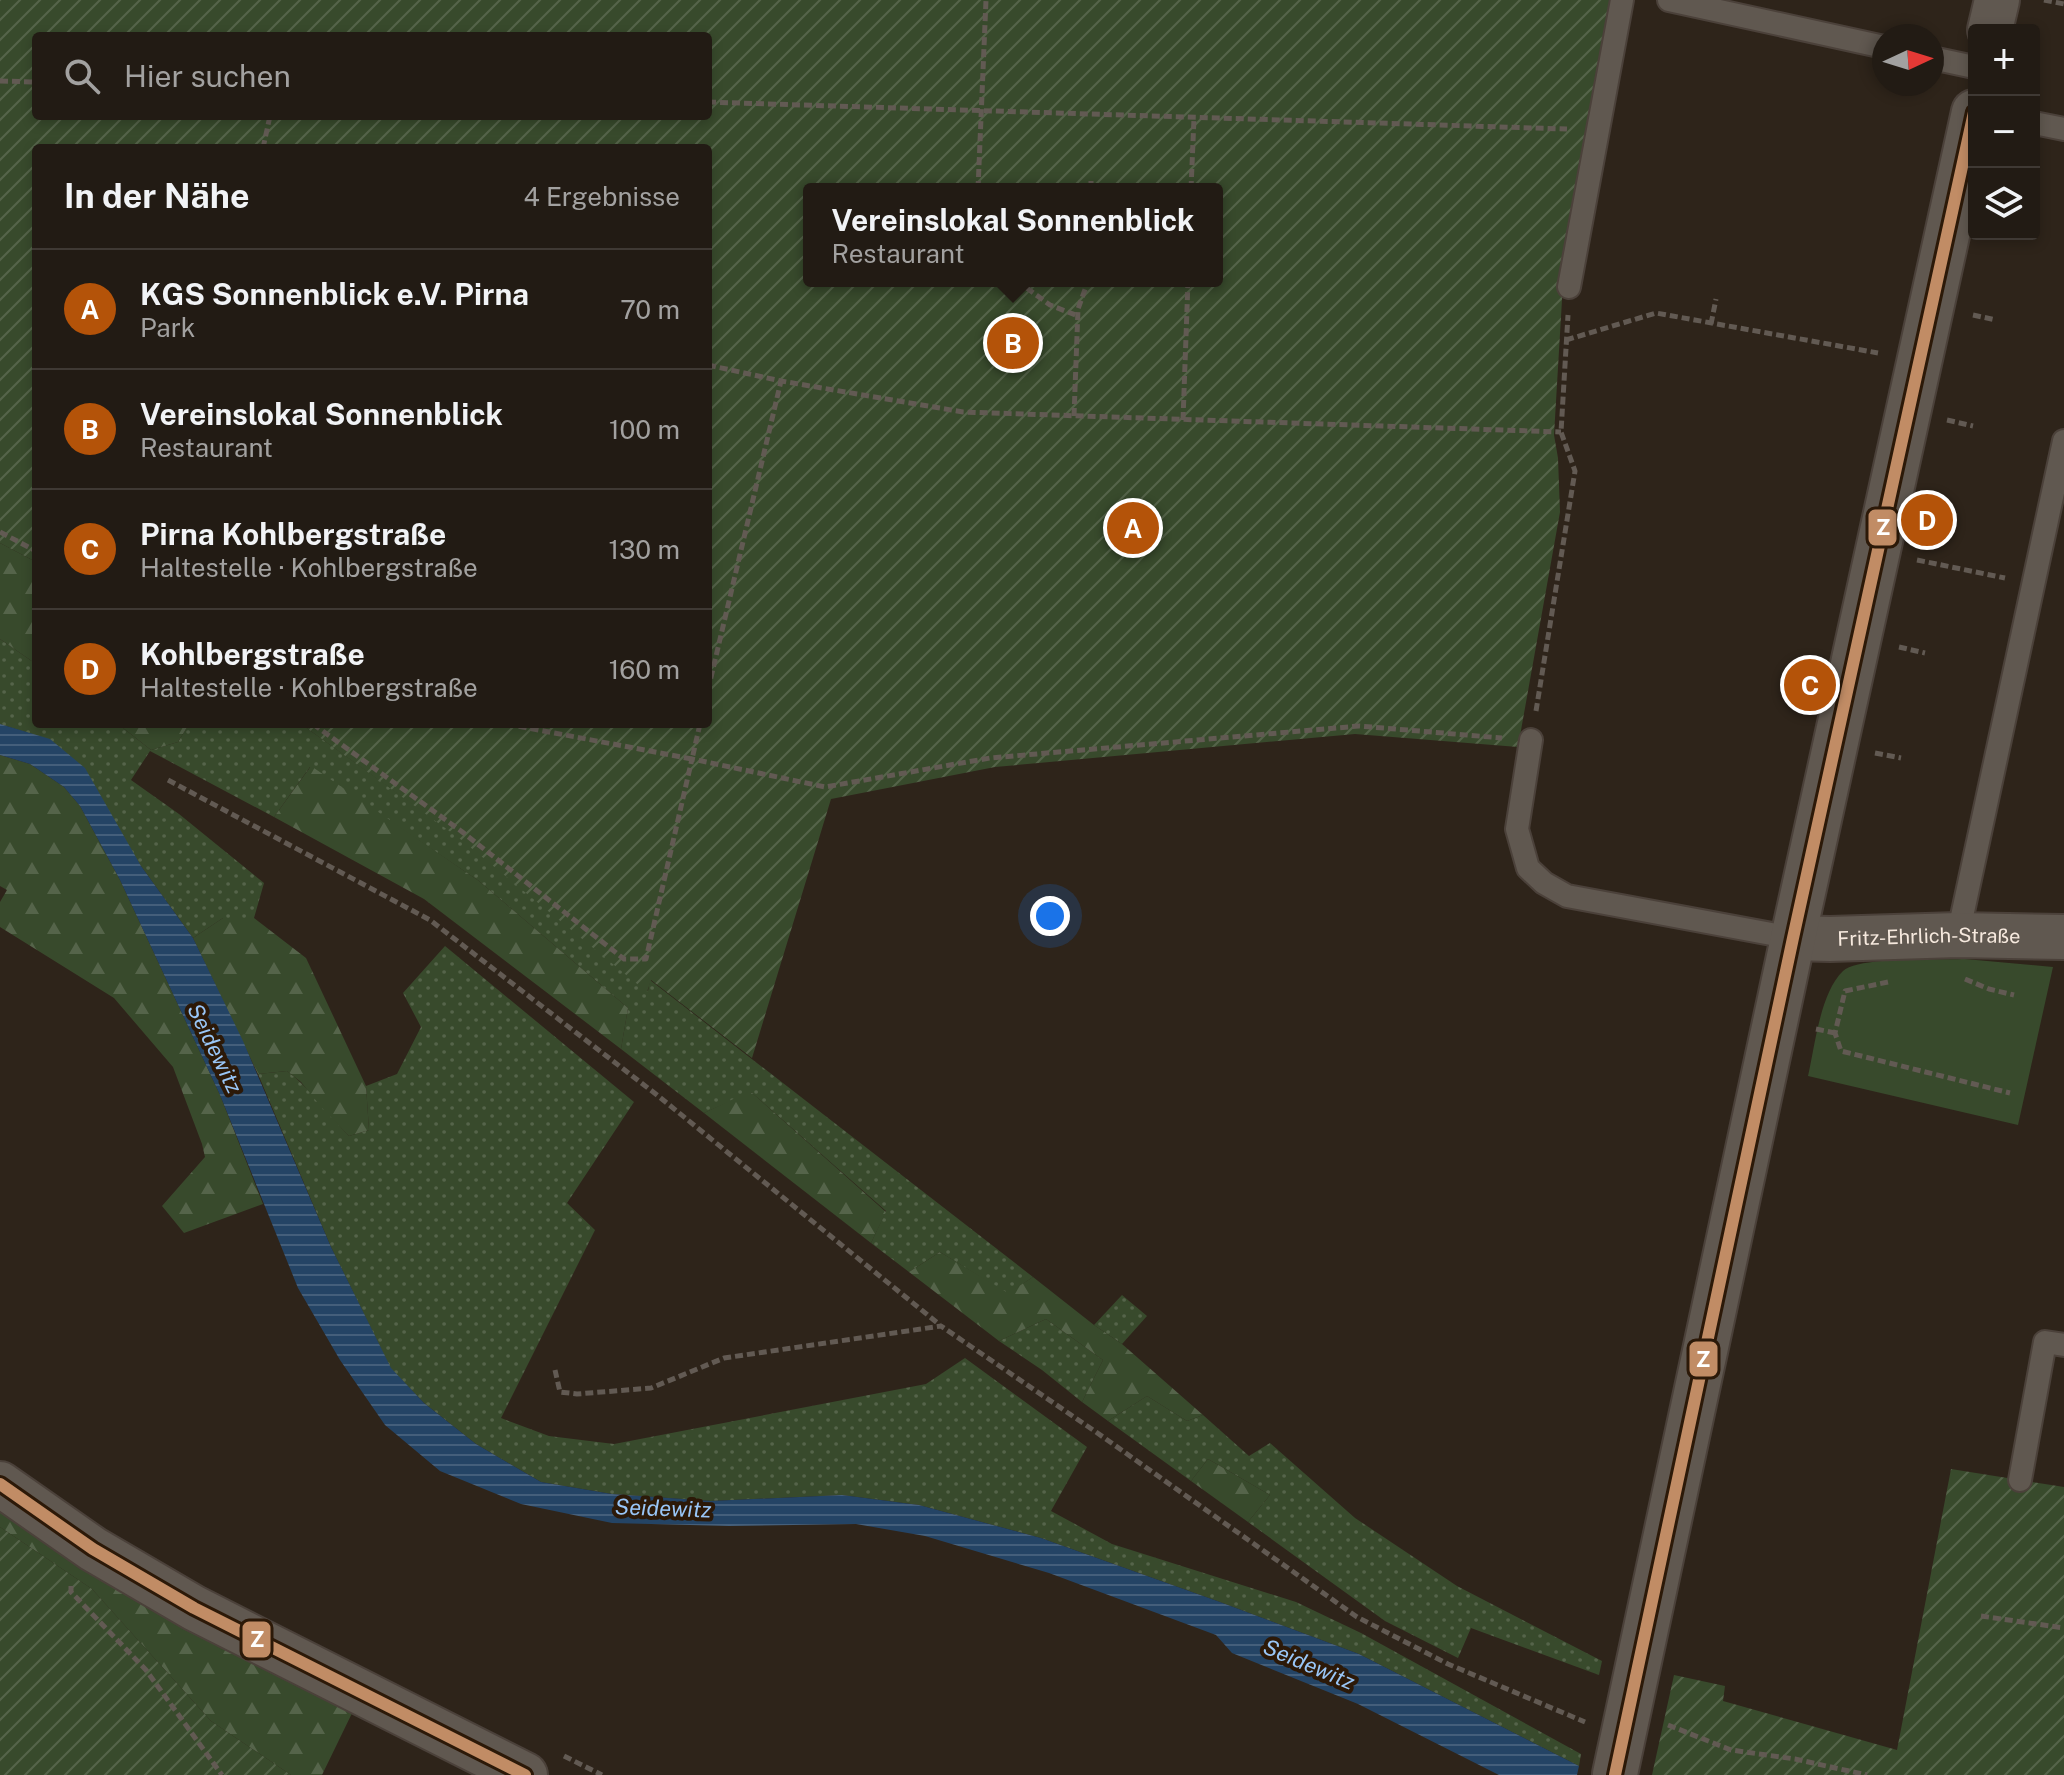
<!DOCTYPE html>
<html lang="de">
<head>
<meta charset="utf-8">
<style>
	:root { --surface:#221b14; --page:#2a241d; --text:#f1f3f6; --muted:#a2a1a0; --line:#3f3934; --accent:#b45309 }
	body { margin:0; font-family:"Public Sans",sans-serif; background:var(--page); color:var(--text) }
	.controls { position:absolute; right:24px; top:24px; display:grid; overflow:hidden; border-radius:8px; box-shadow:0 4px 12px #0003 }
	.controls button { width:72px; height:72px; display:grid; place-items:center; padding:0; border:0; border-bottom:2px solid var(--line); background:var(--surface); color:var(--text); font:40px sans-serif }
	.compass { position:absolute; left:1872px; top:24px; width:72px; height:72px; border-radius:50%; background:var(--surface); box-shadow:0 4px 12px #0003; rotate:86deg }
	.you { position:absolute; left:1050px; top:916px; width:28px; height:28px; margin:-20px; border:6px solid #fff; border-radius:50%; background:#1a73e8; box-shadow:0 0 0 12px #1a73e833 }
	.badge { display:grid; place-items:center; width:52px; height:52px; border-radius:50%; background:var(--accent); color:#fff; font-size:26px; font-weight:700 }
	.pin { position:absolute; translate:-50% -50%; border:4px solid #fff; box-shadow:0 2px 8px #0006 }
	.popup { position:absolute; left:803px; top:183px; width:420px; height:104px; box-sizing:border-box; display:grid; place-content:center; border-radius:8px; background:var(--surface); filter:drop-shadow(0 2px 6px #0005); font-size:26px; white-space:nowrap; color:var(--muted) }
	.popup b { font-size:30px; color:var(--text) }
	.popup::after { content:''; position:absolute; left:50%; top:100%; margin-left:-16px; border:16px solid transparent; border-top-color:var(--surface) }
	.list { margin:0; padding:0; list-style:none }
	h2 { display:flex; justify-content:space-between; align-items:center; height:104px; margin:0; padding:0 32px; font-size:34px }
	h2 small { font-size:26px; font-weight:400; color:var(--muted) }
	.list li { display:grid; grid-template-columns:52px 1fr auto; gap:24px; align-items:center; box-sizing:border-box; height:120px; padding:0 32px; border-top:2px solid var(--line) }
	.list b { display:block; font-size:30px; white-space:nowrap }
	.list p { margin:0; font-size:26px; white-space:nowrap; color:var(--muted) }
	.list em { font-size:26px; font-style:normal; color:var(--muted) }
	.icon { flex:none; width:44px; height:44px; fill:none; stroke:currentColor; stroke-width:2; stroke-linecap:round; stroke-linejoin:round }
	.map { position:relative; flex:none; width:2064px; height:1775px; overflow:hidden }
	.search { position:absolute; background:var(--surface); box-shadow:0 4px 12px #0003; left:32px; top:32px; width:680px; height:88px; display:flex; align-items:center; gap:20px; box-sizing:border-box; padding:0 28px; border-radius:8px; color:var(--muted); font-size:30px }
	.panel { position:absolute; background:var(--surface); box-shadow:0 4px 12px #0003; left:32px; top:144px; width:680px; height:584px; border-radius:8px }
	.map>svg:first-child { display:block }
	.grass { fill:url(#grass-dots) }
	.forest { fill:url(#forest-firs) }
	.park { fill:#384a2c }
	.garden { fill:url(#garden-furrows); fill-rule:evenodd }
	.water { fill:url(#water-rules) }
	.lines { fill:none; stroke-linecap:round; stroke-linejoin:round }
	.lane-casing { stroke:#4b413a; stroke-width:26 }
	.street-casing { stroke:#4b413a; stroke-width:48 }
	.secondary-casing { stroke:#4b413a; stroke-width:48 }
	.path { stroke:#625a53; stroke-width:5; stroke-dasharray:8 4; stroke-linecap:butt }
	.lane { stroke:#605850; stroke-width:22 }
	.street { stroke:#605850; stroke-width:44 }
	.secondary { stroke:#605850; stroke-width:44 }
	.bus-1-casing { stroke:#2c1908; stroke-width:18 }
	.bus-1 { stroke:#c18c65; stroke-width:12 }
	.labels { text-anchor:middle; stroke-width:8; stroke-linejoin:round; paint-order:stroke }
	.street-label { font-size:20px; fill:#f6e9de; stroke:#2c1908 }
	.water-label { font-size:22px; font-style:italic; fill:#99c6f7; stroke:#2c1908 }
	.line-badge { stroke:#2c1908; stroke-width:3 }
	.badge-label { font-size:22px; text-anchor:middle; font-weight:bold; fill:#fff }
</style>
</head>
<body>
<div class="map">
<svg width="2064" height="1775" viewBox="0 0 2064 1775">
	<defs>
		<pattern id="grass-dots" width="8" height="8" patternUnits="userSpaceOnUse" patternTransform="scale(2)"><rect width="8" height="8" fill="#384a2c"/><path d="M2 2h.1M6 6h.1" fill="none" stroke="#55644a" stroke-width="1.8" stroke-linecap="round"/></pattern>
		<pattern id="forest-firs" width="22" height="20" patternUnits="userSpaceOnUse" patternTransform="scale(2)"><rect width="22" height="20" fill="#384a2c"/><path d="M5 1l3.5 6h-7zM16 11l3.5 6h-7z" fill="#55644a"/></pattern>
		<pattern id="garden-furrows" width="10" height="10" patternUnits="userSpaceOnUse" patternTransform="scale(2)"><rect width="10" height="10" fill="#384a2c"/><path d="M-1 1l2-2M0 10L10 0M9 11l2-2" fill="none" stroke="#55644a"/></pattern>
		<pattern id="water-rules" width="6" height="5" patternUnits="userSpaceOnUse" patternTransform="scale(2)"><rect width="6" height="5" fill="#244465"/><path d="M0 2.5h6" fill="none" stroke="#445f7b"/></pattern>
	</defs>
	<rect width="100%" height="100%" fill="#2e241a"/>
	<g class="grass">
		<polygon points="0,639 36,664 36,724 118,724 151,750 178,742 189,724 301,724 459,837 648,991 650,980 1033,1277 1008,1294 940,1252 909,1272 871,1243 886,1211 751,1092 704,1113 621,1049 628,1008 479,881 310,767 274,817 150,751 131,780 179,814 264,883 254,918 223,918 193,938 50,740 0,724"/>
		<path d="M445,946l189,156 -67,101 28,27 -94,188 48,18 65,8 312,-60 39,-26 122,89 -36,64 61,33 184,58 65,31 220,121 -2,12 -220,-112 -139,-52 -179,-64 -122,-33 -77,-10 -131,6 -99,-7 -71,-12 -65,-38 -52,-41 -33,-34 -60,-122 -73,-173 29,-3c23,17 42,44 62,65l20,-6 -3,-44 31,-12 24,-47 -18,-34z"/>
		<polygon points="1122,1295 1147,1316 1122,1344 1094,1325"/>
		<polygon points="1046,1319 1103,1360 1082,1402 1042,1370 999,1341"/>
		<polygon points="1147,1396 1187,1421 1203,1415 1249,1456 1270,1443 1355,1518 1457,1586 1602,1661 1599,1675 1471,1628 1458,1658 1385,1621 1248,1522 1270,1495 1208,1459 1191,1481 1108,1421"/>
	</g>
	<g class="forest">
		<polygon points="0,543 36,562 36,664 0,639"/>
		<polygon points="118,724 189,724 178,742 151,750"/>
		<polygon points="0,755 30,764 64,787 80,806 120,880 220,1095 263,1204 184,1233 162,1206 205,1157 202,1144 173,1067 114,998 0,927 0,902 7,890 0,886"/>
		<polygon points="311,766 479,881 628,1008 621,1049 424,899 274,817"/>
		<polygon points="223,918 254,918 306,958 366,1086 369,1130 349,1136 322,1108 301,1082 287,1071 258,1074 193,938"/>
		<polygon points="750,1091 886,1212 871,1243 704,1113"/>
		<polygon points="940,1252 1008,1293 1033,1277 1094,1325 1122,1344 1203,1415 1187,1421 1147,1396 1108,1421 1082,1402 1103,1360 1046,1319 999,1341 909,1272"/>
		<polygon points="1208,1459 1270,1495 1248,1522 1191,1481"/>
		<polygon points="0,1499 355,1707 322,1775 291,1775 211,1721 92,1589 0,1527"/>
	</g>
	<path class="park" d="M1965,959l88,8 -35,158 -210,-49c7,-30 12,-83 35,-105 16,-15 97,-11 122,-12z"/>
	<g class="garden">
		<path d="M0,0h1610l-47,283 -9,152 4,23 2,54 -42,235 -163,-13 -360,33 -164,32 -79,259 -101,-78 -4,12 -188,-154 -158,-114h407v-576h-672v414l-36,-19zM36,36h672v80h-672zM809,189h408v92h-408z"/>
		<polygon points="1951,1469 2064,1487 2064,1775 1652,1775 1674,1675 1725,1686 1723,1701 1897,1750"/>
		<polygon points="0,1527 92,1589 211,1721 291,1775 0,1775"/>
	</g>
	<polygon class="water" points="0,724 50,739 85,768 141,866 193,938 243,1041 331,1247 391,1368 424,1403 476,1444 541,1482 612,1494 711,1501 842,1495 919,1505 1041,1538 1220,1602 1359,1654 1579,1766 1577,1775 1499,1775 1358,1704 1232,1653 1216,1635 1049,1573 925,1536 856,1524 729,1526 612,1523 521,1504 440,1471 385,1425 340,1360 298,1288 220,1095 120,880 80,806 64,787 30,764 0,755"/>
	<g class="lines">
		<g class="lane-casing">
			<g id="lane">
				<polyline points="1669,0 1884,47"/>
				<polyline points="1932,58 1974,67"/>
				<polyline points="2034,123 2064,129"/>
				<polyline points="1569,287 1622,0"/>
				<polyline points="1531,740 1517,829 1528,868 1544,883 1567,896 1793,938"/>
				<polyline points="1958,935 2064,441"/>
				<polyline points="2020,1480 2045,1342 2064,1345"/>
			</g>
		</g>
		<g class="street-casing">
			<g id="street">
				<polyline points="1990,30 1997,0"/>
				<path id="s1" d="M1793,938l37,1 128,-4 106,2"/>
				<polyline points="1615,1774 1793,938 1974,112"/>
			</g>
		</g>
		<g class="secondary-casing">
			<polyline id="secondary" points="0,1484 93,1549 194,1608 525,1775"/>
		</g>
		<g class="path">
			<polyline points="2044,0 2064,4"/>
			<polyline points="0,81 36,82"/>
			<polyline points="708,102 1567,129"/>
			<polyline points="263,148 270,116"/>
			<polyline points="978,189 986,0"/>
			<polyline points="1091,189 1091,181"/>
			<polyline points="1191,189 1194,118"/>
			<polyline points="1017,281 1050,305 1078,316"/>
			<polyline points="1973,315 1996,320"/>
			<polyline points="1711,324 1716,299"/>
			<polyline points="1566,340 1656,313 1878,353"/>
			<polyline points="708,365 781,381 963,412 1561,432"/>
			<polyline points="1074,416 1078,309 1088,281"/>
			<polyline points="1183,420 1188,281"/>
			<polyline points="1947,420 1973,426"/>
			<polyline points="0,532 36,551"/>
			<polyline points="1917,560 2005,578"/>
			<polyline points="1899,647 1925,653"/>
			<polyline points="708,690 781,381"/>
			<polyline points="1536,711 1575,471 1561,432 1568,315"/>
			<polyline points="313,724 461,831 624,959 646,959 692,759 825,787 990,758 1359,726 1502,738"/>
			<polyline points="507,724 692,759 700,724"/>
			<polyline points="1875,753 1901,758"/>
			<polyline points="168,780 430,920 657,1095 940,1325"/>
			<polyline points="1965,979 1989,989 2014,995"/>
			<polyline points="1888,982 1845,991 1835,1033 1841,1051 2010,1093"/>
			<polyline points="1816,1029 1835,1033"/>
			<polyline points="555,1370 560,1392 577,1394 651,1388 724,1358 941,1326 1096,1432 1357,1617 1448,1664 1585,1722"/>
			<polyline points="71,1586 71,1592 146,1670 222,1775"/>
			<polyline points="1981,1616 2064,1628"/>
			<polyline points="1668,1725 1731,1750 1795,1759 1867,1775"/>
			<polyline points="564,1756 602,1775"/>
		</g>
		<use href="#lane" class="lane"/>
		<use href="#street" class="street"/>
		<use href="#secondary" class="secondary"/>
		<g class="bus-1-casing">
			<g id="bus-1">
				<polyline points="0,1484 93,1549 194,1608 525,1775"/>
				<polyline points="1615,1775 1793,938 1974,112"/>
			</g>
		</g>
		<use href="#bus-1" class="bus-1"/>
	</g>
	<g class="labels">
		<g class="street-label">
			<text dy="7" stroke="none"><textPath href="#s1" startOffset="136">Fritz-Ehrlich-Straße</textPath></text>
		</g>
		<g class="water-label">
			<text transform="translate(215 1048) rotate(64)" y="8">Seidewitz</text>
			<text transform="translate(663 1508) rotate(2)" y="8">Seidewitz</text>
			<text transform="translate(1309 1664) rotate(23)" y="8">Seidewitz</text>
		</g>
	</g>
	<g class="line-badge">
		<rect x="1867" y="508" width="31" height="39" rx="8" fill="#c18c65"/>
		<rect x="1688" y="1340" width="31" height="38" rx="8" fill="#c18c65"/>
		<rect x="241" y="1620" width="31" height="39" rx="8" fill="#c18c65"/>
	</g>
	<g class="badge-label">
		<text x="1883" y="535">Z</text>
		<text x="1703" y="1367">Z</text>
		<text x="257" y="1647">Z</text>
	</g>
</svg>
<div class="controls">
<button>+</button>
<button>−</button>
<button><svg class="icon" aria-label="layers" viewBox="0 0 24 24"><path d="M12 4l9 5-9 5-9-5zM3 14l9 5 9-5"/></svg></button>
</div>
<svg class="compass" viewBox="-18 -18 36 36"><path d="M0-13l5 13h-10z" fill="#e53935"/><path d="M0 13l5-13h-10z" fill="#a2a1a0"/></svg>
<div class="you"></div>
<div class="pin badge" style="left:1133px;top:528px">A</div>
<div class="pin badge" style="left:1013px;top:343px">B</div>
<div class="popup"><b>Vereinslokal Sonnenblick</b>Restaurant</div>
<div class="pin badge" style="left:1810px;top:685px">C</div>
<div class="pin badge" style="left:1927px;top:520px">D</div>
<div class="search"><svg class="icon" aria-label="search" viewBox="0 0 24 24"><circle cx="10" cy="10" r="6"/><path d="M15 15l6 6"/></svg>Hier suchen</div>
<section class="panel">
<h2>In der Nähe<small>4 Ergebnisse</small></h2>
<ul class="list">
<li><span class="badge">A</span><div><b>KGS Sonnenblick e.V. Pirna</b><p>Park</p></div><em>70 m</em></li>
<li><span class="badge">B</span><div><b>Vereinslokal Sonnenblick</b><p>Restaurant</p></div><em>100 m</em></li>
<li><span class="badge">C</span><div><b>Pirna Kohlbergstraße</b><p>Haltestelle · Kohlbergstraße</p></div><em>130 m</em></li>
<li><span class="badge">D</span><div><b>Kohlbergstraße</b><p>Haltestelle · Kohlbergstraße</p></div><em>160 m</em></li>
</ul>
</section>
</div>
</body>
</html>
